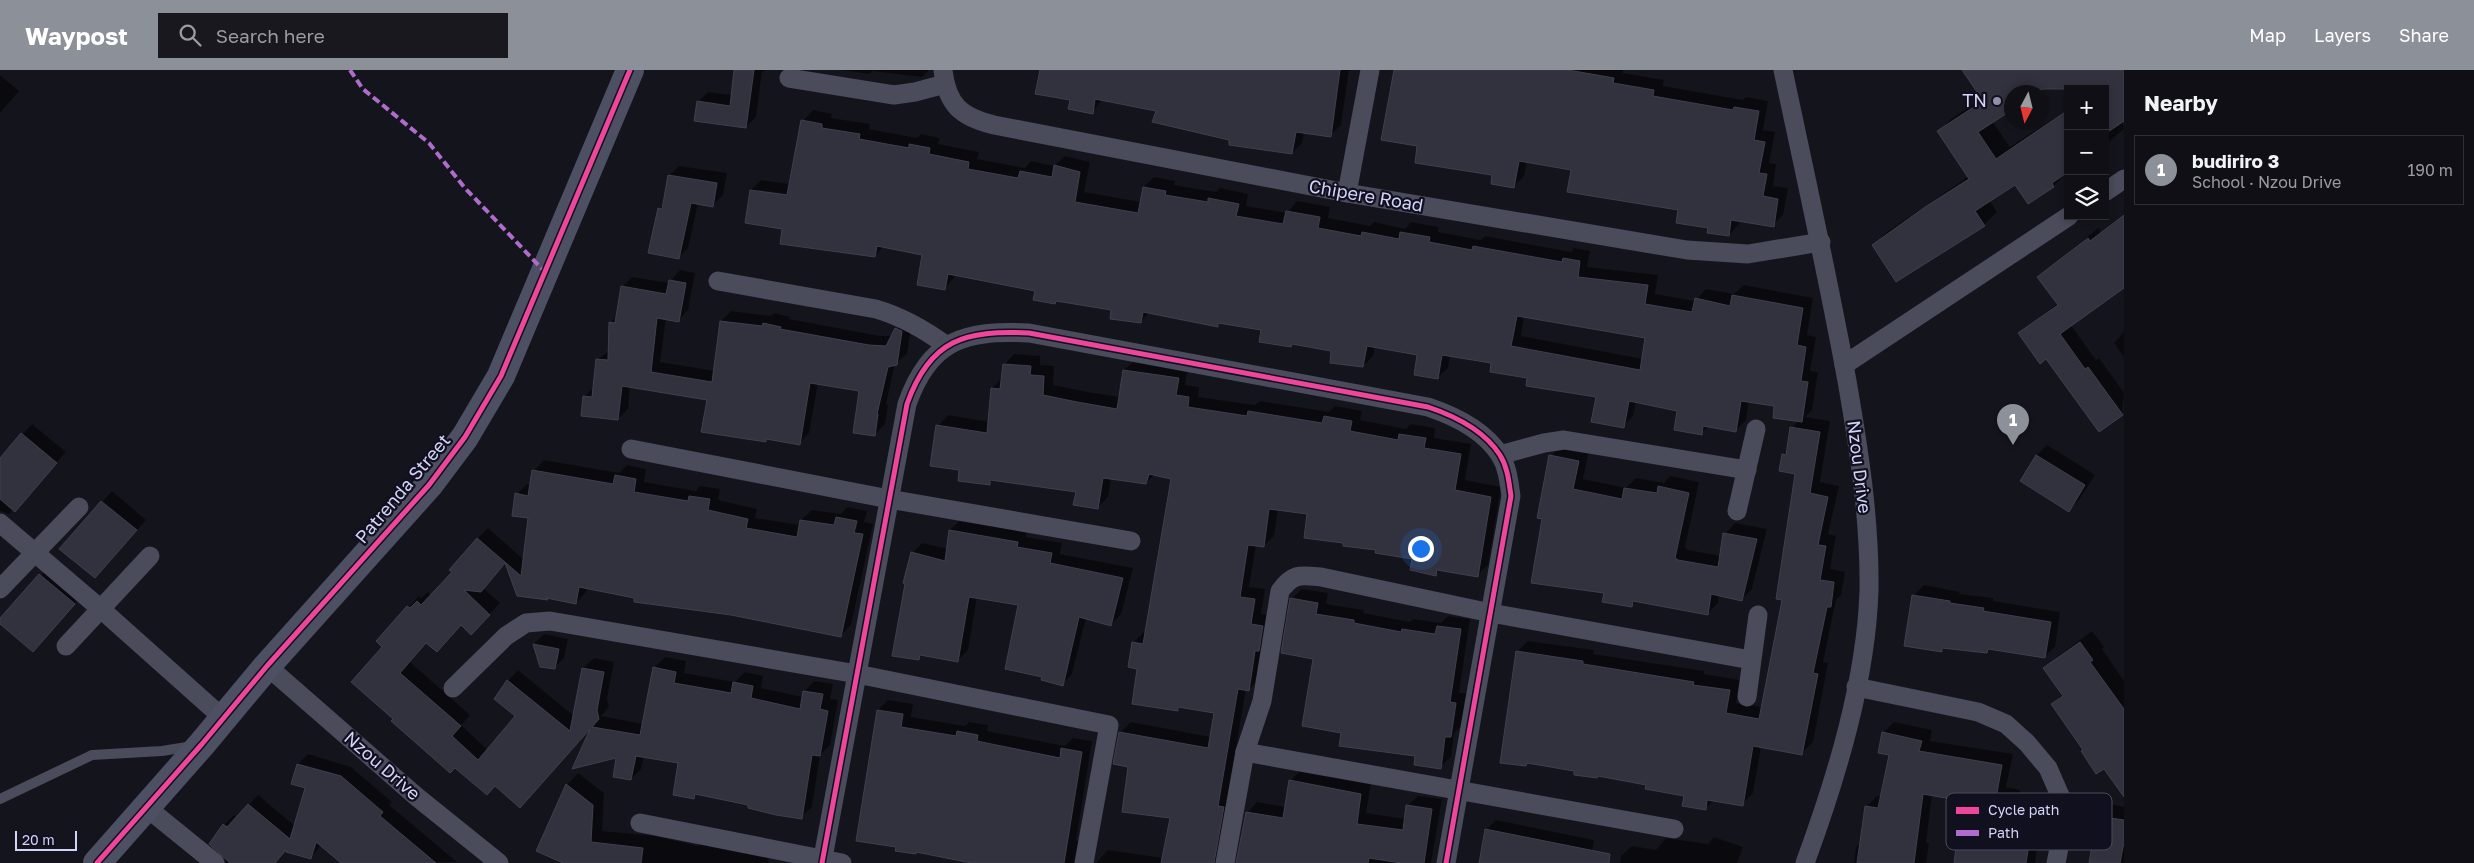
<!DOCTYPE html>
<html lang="en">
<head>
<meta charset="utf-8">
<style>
	:root { --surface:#0f0f15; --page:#18181e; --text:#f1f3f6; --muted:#9b9ca0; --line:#2f2f34; --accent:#8c9099 }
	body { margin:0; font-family:"Golos Text",sans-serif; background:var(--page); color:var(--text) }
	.controls { position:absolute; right:15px; top:15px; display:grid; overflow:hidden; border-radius:0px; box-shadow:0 2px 8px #0003 }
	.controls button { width:45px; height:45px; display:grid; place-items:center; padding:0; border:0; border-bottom:1px solid var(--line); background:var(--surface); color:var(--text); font:25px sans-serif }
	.compass { position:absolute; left:2004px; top:15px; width:45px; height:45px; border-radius:50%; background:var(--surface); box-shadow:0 2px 8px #0003; rotate:187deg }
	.scale { position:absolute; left:15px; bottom:12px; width:62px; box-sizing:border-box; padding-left:5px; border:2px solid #d3d4f9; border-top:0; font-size:14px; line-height:18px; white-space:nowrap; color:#d3d4f9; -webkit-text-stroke:4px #10101f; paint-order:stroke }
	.you { position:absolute; left:1420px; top:478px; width:18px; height:18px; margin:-12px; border:4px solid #fff; border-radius:50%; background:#1a73e8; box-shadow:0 0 0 8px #1a73e833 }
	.badge { display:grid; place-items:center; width:32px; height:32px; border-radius:50%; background:var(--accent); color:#fff; font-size:16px; font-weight:700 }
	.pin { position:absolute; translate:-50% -41px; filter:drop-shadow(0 1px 2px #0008) }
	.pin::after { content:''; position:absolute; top:26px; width:18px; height:15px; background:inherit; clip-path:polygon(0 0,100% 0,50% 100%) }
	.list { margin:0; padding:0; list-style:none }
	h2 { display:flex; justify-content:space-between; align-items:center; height:65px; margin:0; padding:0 20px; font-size:21px }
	h2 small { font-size:16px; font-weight:400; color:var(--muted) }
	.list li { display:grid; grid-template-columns:32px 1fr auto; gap:15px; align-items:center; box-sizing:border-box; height:70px; margin:0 10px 10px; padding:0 10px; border:1px solid var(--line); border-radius:0px }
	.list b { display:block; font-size:19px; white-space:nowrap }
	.list p { margin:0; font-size:16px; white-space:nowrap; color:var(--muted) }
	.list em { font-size:16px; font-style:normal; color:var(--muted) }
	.icon { flex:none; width:28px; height:28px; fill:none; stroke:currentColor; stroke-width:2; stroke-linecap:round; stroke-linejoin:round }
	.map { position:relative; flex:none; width:2124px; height:793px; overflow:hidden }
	header { display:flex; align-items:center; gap:30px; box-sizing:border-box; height:70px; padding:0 25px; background:var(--accent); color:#fff }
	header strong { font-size:24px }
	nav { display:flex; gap:28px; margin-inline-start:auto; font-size:18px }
	.search { width:350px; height:45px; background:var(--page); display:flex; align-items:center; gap:12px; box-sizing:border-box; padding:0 18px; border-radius:0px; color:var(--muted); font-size:19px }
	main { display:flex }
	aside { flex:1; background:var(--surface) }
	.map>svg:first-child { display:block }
	.shadow { fill:#0007; fill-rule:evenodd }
	.building { fill:#32313e; stroke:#3f3f4f; fill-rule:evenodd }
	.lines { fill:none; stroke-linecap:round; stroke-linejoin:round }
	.lane { stroke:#4a4b5b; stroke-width:10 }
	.street { stroke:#4a4b5b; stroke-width:19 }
	.secondary { stroke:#4d4f62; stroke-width:28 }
	.quiet { stroke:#b06ccc; stroke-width:4; stroke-dasharray:8 4; stroke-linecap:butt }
	.cycleway-casing { stroke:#10101f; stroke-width:8 }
	.cycleway { stroke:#ed469a; stroke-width:5 }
	.poi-dot { fill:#9091ac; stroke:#10101f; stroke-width:2 }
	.labels { text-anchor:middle; stroke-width:4.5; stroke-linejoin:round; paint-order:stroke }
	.poi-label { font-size:18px; fill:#d3d4f9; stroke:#10101f; text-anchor:end }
	.street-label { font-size:18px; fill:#d3d4f9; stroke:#10101f }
	.key { fill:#10101f; stroke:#4a4b60; stroke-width:1 }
	.key-label { font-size:14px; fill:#d3d4f9 }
</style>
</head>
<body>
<header>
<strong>Waypost</strong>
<div class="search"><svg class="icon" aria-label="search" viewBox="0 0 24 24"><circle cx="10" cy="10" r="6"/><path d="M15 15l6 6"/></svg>Search here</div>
<nav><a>Map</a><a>Layers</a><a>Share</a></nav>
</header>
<main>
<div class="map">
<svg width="2124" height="793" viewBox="0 0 2124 793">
	<rect width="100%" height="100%" fill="#14141c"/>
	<g class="shadow">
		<polygon points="735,0 765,0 762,2 756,47 746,57 698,32 708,22 732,25"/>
		<polygon points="842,0 929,0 922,7 872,1 869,4"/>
		<polygon points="1041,0 1349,0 1341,55 1330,65 1304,62 1302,73 1292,83 1231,69 1157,40 1103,29 1092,42 1071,29"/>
		<polygon points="1394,0 1623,0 1623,3 1664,10 1663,16 1743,30 1746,27 1768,31 1763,60 1775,62 1769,93 1776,94 1773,116 1788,118 1783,145 1773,155 1739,150 1739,154 1729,165 1709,157 1679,139 1573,99 1527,91 1524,106 1513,117 1494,104 1419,75"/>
		<polygon points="1970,0 2069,0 2035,22 2012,22 1992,51 2010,77 2068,39 2066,103 2054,116 2016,113 1989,130 1997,142 1984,155 1874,175 1887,162 1969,106 1938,62 1951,49 1982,28"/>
		<polygon points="2121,0 2124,0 2124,49 2122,51 2124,59 2105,75 2105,19"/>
		<polygon points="0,5 19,21 0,43"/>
		<path d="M813,40l19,4 -1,4 39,6 -1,5 48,9 4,-4 19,4 -2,6 41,8 -2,7 48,9 6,-7 23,5 11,-10 25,6 -6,30 57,10 3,-15 10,-10 21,4 -1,4 42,7 4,-4 28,6 -2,12 41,7 10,-12 33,6 -2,11 42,8 4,-4 31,7 6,-7 28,5 -1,5 43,8 4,-4 86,16 3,-4 16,3 -3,16 71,8 -3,19 40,7 11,-12 28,5 10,-9 69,13 -6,37 9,2 -6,34 8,1 -6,38 -7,7 25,4 -10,61 19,4 -11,48 8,2 -6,33 15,3 -4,23 -5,5 -13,62 5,1 -15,79 -11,11 -41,-7 -8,47 -11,11 -28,-4 -9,9 -20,-14 -38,-11 -119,-22 -2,3 -9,-113 11,-11 66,9 -1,4 111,17v3l36,6 -4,23 26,4 21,-108 13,-126 -12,-18 4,-5 4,-22 7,-8 -24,-15 -26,-4 -3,19 -10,10 -27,-4 -8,7 -23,-23 -42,-8 -3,14 -10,10 -26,-30 -68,-19 -36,-15 -43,-7 -2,13 -11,10 -18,-24 -44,-8 -2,10 -10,10 -30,-16 -40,-7 -2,3 -29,-17 -42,-6 -2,2 -68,-13 -10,10 -27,-13 -56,-9 -2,3 -19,-13 -81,-16 -1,4 -10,11 -21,-35 -39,-8 -9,10 -91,-28 -33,-38 10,-10 29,4 13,-63zM758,120l35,5v2l-35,-5zM1524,246l122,21 -3,22 -122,-23z"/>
		<polygon points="679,96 727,103 723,125 713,135 698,133 688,178 678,188 659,139 665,133 669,106"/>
		<polygon points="2124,144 2124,216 2070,254 2096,290 2099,288 2124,323 2122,344 2020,263 2058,233 2038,208 2098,158 2101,162"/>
		<polygon points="680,200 695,203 688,240 679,250 666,248 660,292 715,301 721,251 731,241 771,246 774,243 790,247 789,249 880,266 892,266 906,249 912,251 907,284 895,294 886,334 888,335 885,354 875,364 860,320 818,313 809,363 799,373 768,368 765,371 708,329 630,316 628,339 618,349 584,327 594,317 597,290 610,280 610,253 617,246 622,217 632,207 669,213"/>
		<polygon points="2124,262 2124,287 2114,273"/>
		<polygon points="1014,284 1040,286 1040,295 1054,296 1053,315 1088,322 1120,327 1124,300 1135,290 1188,298 1185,315 1199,317 1198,327 1255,335 1260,331 1329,342 1335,336 1362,341 1360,350 1406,359 1411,354 1435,358 1434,368 1471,374 1465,410 1501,417 1488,495 1477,505 1441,500 1436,504 1414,488 1344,472 1308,443 1278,439 1274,466 1264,476 1256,475 1249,517 1265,519 1261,544 1273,546 1259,609 1248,620 1246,619 1228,726 1233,793 1096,793 1108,780 1163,788 1171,747 1129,696 1120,663 1131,652 1211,667 1215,642 1180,636 1177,639 1138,598 1133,573 1144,562 1147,563 1173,408 1155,404 1146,413 1111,408 1108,427 1097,438 1077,421 993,409 989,413 961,399 938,356 948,345 989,352 992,318 1002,308 1004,295"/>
		<polygon points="32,354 66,382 9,444 0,441 0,389"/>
		<polygon points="1561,375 1589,381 1583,409 1626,418 1636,408 1664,413 1670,406 1699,412 1685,477 1688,480 1721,486 1725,464 1735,453 1767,459 1752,519 1742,529 1719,524 1718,533 1707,544 1637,530 1631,535 1605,522 1543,448 1551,386"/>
		<polygon points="2047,375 2095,405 2079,430 2069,440 2037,385"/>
		<polygon points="544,390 619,403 627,395 646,399 644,412 696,421 700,416 720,419 718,430 757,439 755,448 800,455 801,450 812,440 841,444 847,437 867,441 864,452 873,454 851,555 841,565 587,518 586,522 576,533 518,525 506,492 483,518 500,533 481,553 462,554 427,572 410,592 470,645 461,655 488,680 517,646 508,611 518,600 574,646 583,598 594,588 614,592 607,629 609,637 601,646 643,654 654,598 665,587 686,591 684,603 735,612 745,602 763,606 761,618 803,627 804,622 814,611 833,614 830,629 838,630 830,675 820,685 812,737 801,747 698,723 693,728 680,692 644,686 641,699 631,709 618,686 574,698 592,656 496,715 487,724 395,648 384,577 378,571 419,526 421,528 428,522 432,526 454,502 478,468 488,458 524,490 530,447 517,424 527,414 531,414 534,401"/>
		<polygon points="112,421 146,450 95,507 61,478"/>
		<polygon points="960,450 1027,462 1026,467 1062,473 1060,484 1133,498 1121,544 1111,554 1086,548 1072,604 1062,614 1043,606 1020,534 977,527 968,580 958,590 923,584 919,589 912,483 922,473 948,479 950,460"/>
		<polygon points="50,495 84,523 43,570 0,553"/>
		<polygon points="1924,515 1960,522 1959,524 1993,528 1993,531 2060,542 2055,577 2044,587 1991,578 1987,582 1945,577 1941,581 1913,526"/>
		<polygon points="1302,519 1328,523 1326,534 1364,540 1363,543 1410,552 1413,549 1441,553 1448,546 1470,549 1459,623 1466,623 1461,656 1454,663 1451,687 1440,697 1416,685 1343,662 1291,529"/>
		<polygon points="2092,561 2104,577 2102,579 2124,611 2124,724 2104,697 2084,680 2052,634 2063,624 2045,599 2057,587"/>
		<polygon points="544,564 568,569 564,588 554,598 534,574"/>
		<polygon points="888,630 913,634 911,647 965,656 969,652 988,655 987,661 1065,676 1073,668 1092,671 1076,771 1083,772 1092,793 980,793 858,770 878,640"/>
		<polygon points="1894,652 1932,660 1930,671 2013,684 2006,717 2020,720 2014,753 2040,757 2035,793 1955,793 1964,730 1932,724 1926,773 1929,773 1926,793 1854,793 1856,777 1861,772 1866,737 1877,726 1882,726 1891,684 1883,663"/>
		<polygon points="308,684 351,697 392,732 389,735 457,792 349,793 321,775 311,788 285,780 249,793 226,793 224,755 234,745 237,748 258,725 295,756 306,717 298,694"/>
		<polygon points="1301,700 1371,713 1366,743 1405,749 1407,736 1418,726 1442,729 1431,793 1237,793 1247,743 1257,732 1286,737 1291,710"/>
		<polygon points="578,703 604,723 602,761 655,766 698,776 701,773 770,779 768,793 566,793 567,715"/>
		<polygon points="2110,734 2124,737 2124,793 2090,793 2099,746"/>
		<polygon points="1496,750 1594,770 1590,793 1480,793 1486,760"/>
		<polygon points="1714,767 1743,777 1737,793 1620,793 1621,786 1632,776 1656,780 1666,768 1708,774"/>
	</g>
	<g class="building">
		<polygon points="734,0 754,0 746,58 694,51 697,31 730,36"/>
		<polygon points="1040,0 1340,0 1331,67 1296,62 1292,84 1229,75 1229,70 1152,52 1156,41 1095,29 1093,44 1068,39 1070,30 1035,24"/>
		<polygon points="1394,0 1568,0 1614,8 1613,13 1654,20 1653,26 1733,40 1734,37 1759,41 1754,70 1765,72 1759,103 1767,104 1763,126 1778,129 1774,157 1731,150 1729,166 1707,163 1708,158 1676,153 1678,140 1567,122 1571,100 1519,91 1514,118 1491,114 1492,105 1415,93 1417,76 1381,70"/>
		<polygon points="1962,0 2124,0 2124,51 2105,64 2105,19 2043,19 2037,22 2012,22 2012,40 1978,62 1996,89 2068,40 2068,102 2052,113 2054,117 2028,134 2015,115 1975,141 1985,156 1896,212 1872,175 1925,137 1969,109 1937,61 1983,31"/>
		<path d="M801,50l21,4v4l38,6 -1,5 50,9v-4l21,4 -1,6 40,8 -1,7 50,9 2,-7 32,6 2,-12 26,7 -5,30 63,11 5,-26 23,4 -1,4 43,7v-4l31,6 -3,12 47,8 3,-13 34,6 -2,11 43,8 1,-4 37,7 1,-7 30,5 -1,5 43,8 1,-4 89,16 1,-4 17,3 -2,16 70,8 -3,19 47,8 3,-14 35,8 2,-11 71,13 -6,37 9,2 -5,34 7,1 -6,40 -29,-4 1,-12 -33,-5 -5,31 -33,-6 -1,9 -28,-5 3,-19 -48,-10 -5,27 -33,-6 5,-25 -70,-11 1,-8 -37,-6 1,-9 -49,-8 -4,24 -24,-4 3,-20 -50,-9 -4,21 -33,-4 1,-12 -39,-7 -1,3 -32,-5 2,-12 -43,-7v4l-75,-15 -2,11 -31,-4 1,-9 -55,-9 -1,3 -22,-4 2,-9 -87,-17 -3,16 -28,-5 5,-30 -45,-9 -2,11 -95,-13 2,-15 -37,-6 5,-33 37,5zM1517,246l128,22 -5,32 -129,-24z"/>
		<polygon points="668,105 717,113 713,137 691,133 679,189 648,183 658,138 662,139"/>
		<polygon points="2124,145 2124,218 2060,264 2085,299 2088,297 2123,345 2099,362 2046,289 2040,294 2018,263 2058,235 2037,207 2088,168 2090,171"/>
		<polygon points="669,210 686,213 679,252 657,248 651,302 712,312 720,251 762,256 763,253 781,257 780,259 869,275 886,276 895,258 902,261 897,295 888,297 877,344 878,344 875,366 853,363 859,321 810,313 800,375 766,369 766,372 701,362 707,330 622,316 618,350 581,346 583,326 592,327 596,289 608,290 609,252 615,253 621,216 666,224"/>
		<polygon points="1003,294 1031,296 1030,305 1044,306 1043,325 1077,332 1117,339 1123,300 1179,308 1176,325 1189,327 1188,337 1247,346 1248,341 1322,353 1324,346 1352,351 1350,361 1398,370 1399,364 1426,368 1424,378 1461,384 1455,420 1491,427 1478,507 1437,500 1436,506 1410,500 1412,489 1375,483 1376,480 1343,476 1343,473 1304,468 1307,444 1269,439 1264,477 1248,475 1240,527 1255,529 1251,554 1263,556 1259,581 1255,581 1249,621 1238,619 1218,736 1224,737 1214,793 1161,793 1170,748 1122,742 1128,697 1113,694 1119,662 1208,678 1214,643 1178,637 1178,641 1132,634 1137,599 1128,597 1132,572 1143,574 1171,409 1149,404 1146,414 1103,408 1098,439 1073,435 1076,422 990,410 990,415 958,411 959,400 930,396 936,355 987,363 991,318 1000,319"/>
		<polygon points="1790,357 1820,362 1810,423 1828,427 1818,475 1826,476 1820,510 1834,512 1831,537 1827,537 1813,603 1818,604 1802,685 1753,676 1743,736 1707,730 1706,740 1682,736 1684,726 1645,719 1646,715 1598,706 1597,708 1574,705 1574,701 1527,693 1526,696 1500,693 1516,581 1583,591 1583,594 1694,612 1693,615 1730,620 1726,643 1759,649 1782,530 1776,529 1795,404 1779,401 1782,384 1786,385"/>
		<polygon points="21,363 57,393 15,442 0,429 0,388"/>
		<polygon points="1549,385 1579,391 1573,419 1622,429 1624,418 1657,423 1658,416 1689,423 1675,488 1678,490 1718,497 1723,463 1757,469 1742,531 1711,524 1708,545 1633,531 1632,537 1602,532 1604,523 1531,513 1542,449 1537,448"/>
		<polygon points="2036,385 2085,415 2069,442 2020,411"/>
		<polygon points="532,400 613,414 615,405 636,409 634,422 688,431 689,426 710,429 708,440 748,449 746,458 797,467 800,450 834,455 836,447 857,451 854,463 863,464 841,567 731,545 634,532 634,528 579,517 576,534 546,528 548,530 517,526 505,493 481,522 464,520 490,545 471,565 461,555 437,582 426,573 400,603 461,656 452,666 478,690 515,646 494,629 507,610 570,661 582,598 604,602 597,640 599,649 592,657 640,665 653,597 676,602 674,613 731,623 733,612 753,616 751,628 800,639 803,621 823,624 820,639 828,641 820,686 812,685 802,749 776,745 748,738 748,735 695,724 694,729 673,725 678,693 636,686 631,710 613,707 616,688 572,699 590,659 520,738 495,716 487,725 455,698 450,703 391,651 393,649 351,612 382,577 376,571 407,536 410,538 417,531 421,535 452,502 449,500 477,468 521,506 528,448 512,446 515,423 528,426"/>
		<polygon points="101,431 137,460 95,508 59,479"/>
		<polygon points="949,460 1018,472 1017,477 1052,483 1050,493 1123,508 1111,556 1079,547 1063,616 1041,610 1042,607 1005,599 1018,535 969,527 958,592 920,585 919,590 892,586 905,514 903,513 911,482 945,491"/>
		<polygon points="39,504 75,534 33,582 0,554 0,548"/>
		<polygon points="1912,525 1950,531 1950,533 1984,538 1983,541 2051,552 2045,588 1988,579 1987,583 1942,578 1942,582 1904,576"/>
		<polygon points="1290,528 1318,533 1316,544 1354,550 1354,553 1401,562 1402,559 1435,564 1437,556 1461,559 1450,632 1456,633 1451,667 1445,667 1441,699 1414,695 1415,686 1339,676 1341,663 1302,656 1313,589 1281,583"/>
		<polygon points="2080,572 2093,590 2090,592 2124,639 2124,727 2104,699 2096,704 2081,681 2083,680 2051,634 2063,626 2043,598"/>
		<polygon points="533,574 559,579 555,599 540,597"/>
		<polygon points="877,640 903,644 901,657 956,666 957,661 978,665 977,671 1060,688 1061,678 1082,682 1064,793 971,793 916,782 916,784 895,781 896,777 856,771"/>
		<polygon points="1882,662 1922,671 1919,681 2002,695 1996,728 2009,730 2003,763 2030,767 2026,793 1954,793 1962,731 1923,724 1914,793 1857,793 1865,736 1878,738 1889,685 1878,683"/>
		<polygon points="297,694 341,706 383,742 380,746 436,793 341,793 316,772 311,789 286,782 286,780 275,793 230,793 209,774 223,754 227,757 248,734 290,769 305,718 291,714"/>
		<polygon points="1289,710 1361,724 1357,754 1403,760 1406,735 1432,739 1424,793 1401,793 1369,788 1368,793 1236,793 1246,742 1283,748"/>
		<polygon points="566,714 593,735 591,772 643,778 641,793 563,793 536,781"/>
		<polygon points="2097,746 2124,750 2124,772 2120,793 2089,793"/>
		<polygon points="1485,759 1610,784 1609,793 1479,793"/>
	</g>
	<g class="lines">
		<polyline class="lane" points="0,729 92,685 162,681 193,676"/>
		<g class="street">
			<path d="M943,0c4,35 18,47 51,55l353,68 340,57 61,4 73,-12"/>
			<path d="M1783,0c22,104 45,207 64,311 12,69 23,139 22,210 -3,90 -33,188 -64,272"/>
			<polyline points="789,8 894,25 915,22 945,14"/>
			<polyline points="2105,122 2124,109"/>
			<polyline points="1347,123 1370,0"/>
			<path d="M718,211l158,28c27,8 48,20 71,37"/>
			<polyline points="1844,295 2069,146"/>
			<polyline points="631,379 889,429 1131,471"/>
			<polyline points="1500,385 1544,373 1564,370 1747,400"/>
			<polyline points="1737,441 1756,359"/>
			<polyline points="0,453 102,540 223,648"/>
			<polyline points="0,519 79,437"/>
			<polyline points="66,576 150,486"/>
			<polyline points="267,596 417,727 499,793"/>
			<polyline points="1856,617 1978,642 2006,654 2027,673 2048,698 2062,730 2063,758 2056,793"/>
			<polyline points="453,618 506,566 526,553 550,551 857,604 1109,655 1084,793"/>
			<polyline points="1747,627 1758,545"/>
			<polyline points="1245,682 1674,759"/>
			<polyline points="146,737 215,793"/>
			<polyline points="640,753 842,793"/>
			<path d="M822,793l85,-459c23,-65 58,-74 122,-71l399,74c27,9 56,23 72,48 8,13 9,28 11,41l-65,367"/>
			<path d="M1225,793l20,-111 17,-51 18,-110c13,-18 20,-16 41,-14l170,36 260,47"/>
		</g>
		<polyline class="secondary" points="97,793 202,674 267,596 429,415 465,367 501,306 630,0"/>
		<polyline class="quiet" points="350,0 363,19 429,73 464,117 545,202"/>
		<g class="cycleway-casing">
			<g id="cycleway">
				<polyline points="97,793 202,674 267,596 429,415 465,367 501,306 630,0"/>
				<path d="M822,793l85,-459c23,-65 58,-74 122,-71l399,74c27,9 56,23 72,48 8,13 9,28 11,41l-65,367"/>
			</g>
		</g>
		<use href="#cycleway" class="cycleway"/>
	</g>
	<circle class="poi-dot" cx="1997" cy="31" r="5"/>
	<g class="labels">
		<g class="poi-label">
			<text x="1987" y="37">TN</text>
		</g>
		<g class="street-label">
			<text transform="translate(1366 126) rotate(10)" y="6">Chipere Road</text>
			<text transform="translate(1859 397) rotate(83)" y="6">Nzou Drive</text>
			<text transform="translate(403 419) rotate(-50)" y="6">Patrenda Street</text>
			<text transform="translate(382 696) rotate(41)" y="6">Nzou Drive</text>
		</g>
	</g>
	<rect x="1946" y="723" width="166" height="57" rx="8" class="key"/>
	<rect x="1956" y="737" width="23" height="7" fill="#ed469a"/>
	<rect x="1956" y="760" width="23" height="6" fill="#b06ccc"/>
	<g class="key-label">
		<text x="1988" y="745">Cycle path</text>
		<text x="1988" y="768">Path</text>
	</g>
</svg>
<div class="controls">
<button>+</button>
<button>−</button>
<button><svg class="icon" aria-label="layers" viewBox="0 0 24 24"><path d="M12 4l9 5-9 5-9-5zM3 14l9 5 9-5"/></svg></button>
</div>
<svg class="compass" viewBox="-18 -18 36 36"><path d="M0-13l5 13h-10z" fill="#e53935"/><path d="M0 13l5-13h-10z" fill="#9b9ca0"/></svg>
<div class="scale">20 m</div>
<div class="you"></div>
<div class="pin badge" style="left:2013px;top:375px">1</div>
</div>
<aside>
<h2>Nearby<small></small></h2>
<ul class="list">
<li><span class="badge">1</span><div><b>budiriro 3</b><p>School · Nzou Drive</p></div><em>190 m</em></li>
</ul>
</aside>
</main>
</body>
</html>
